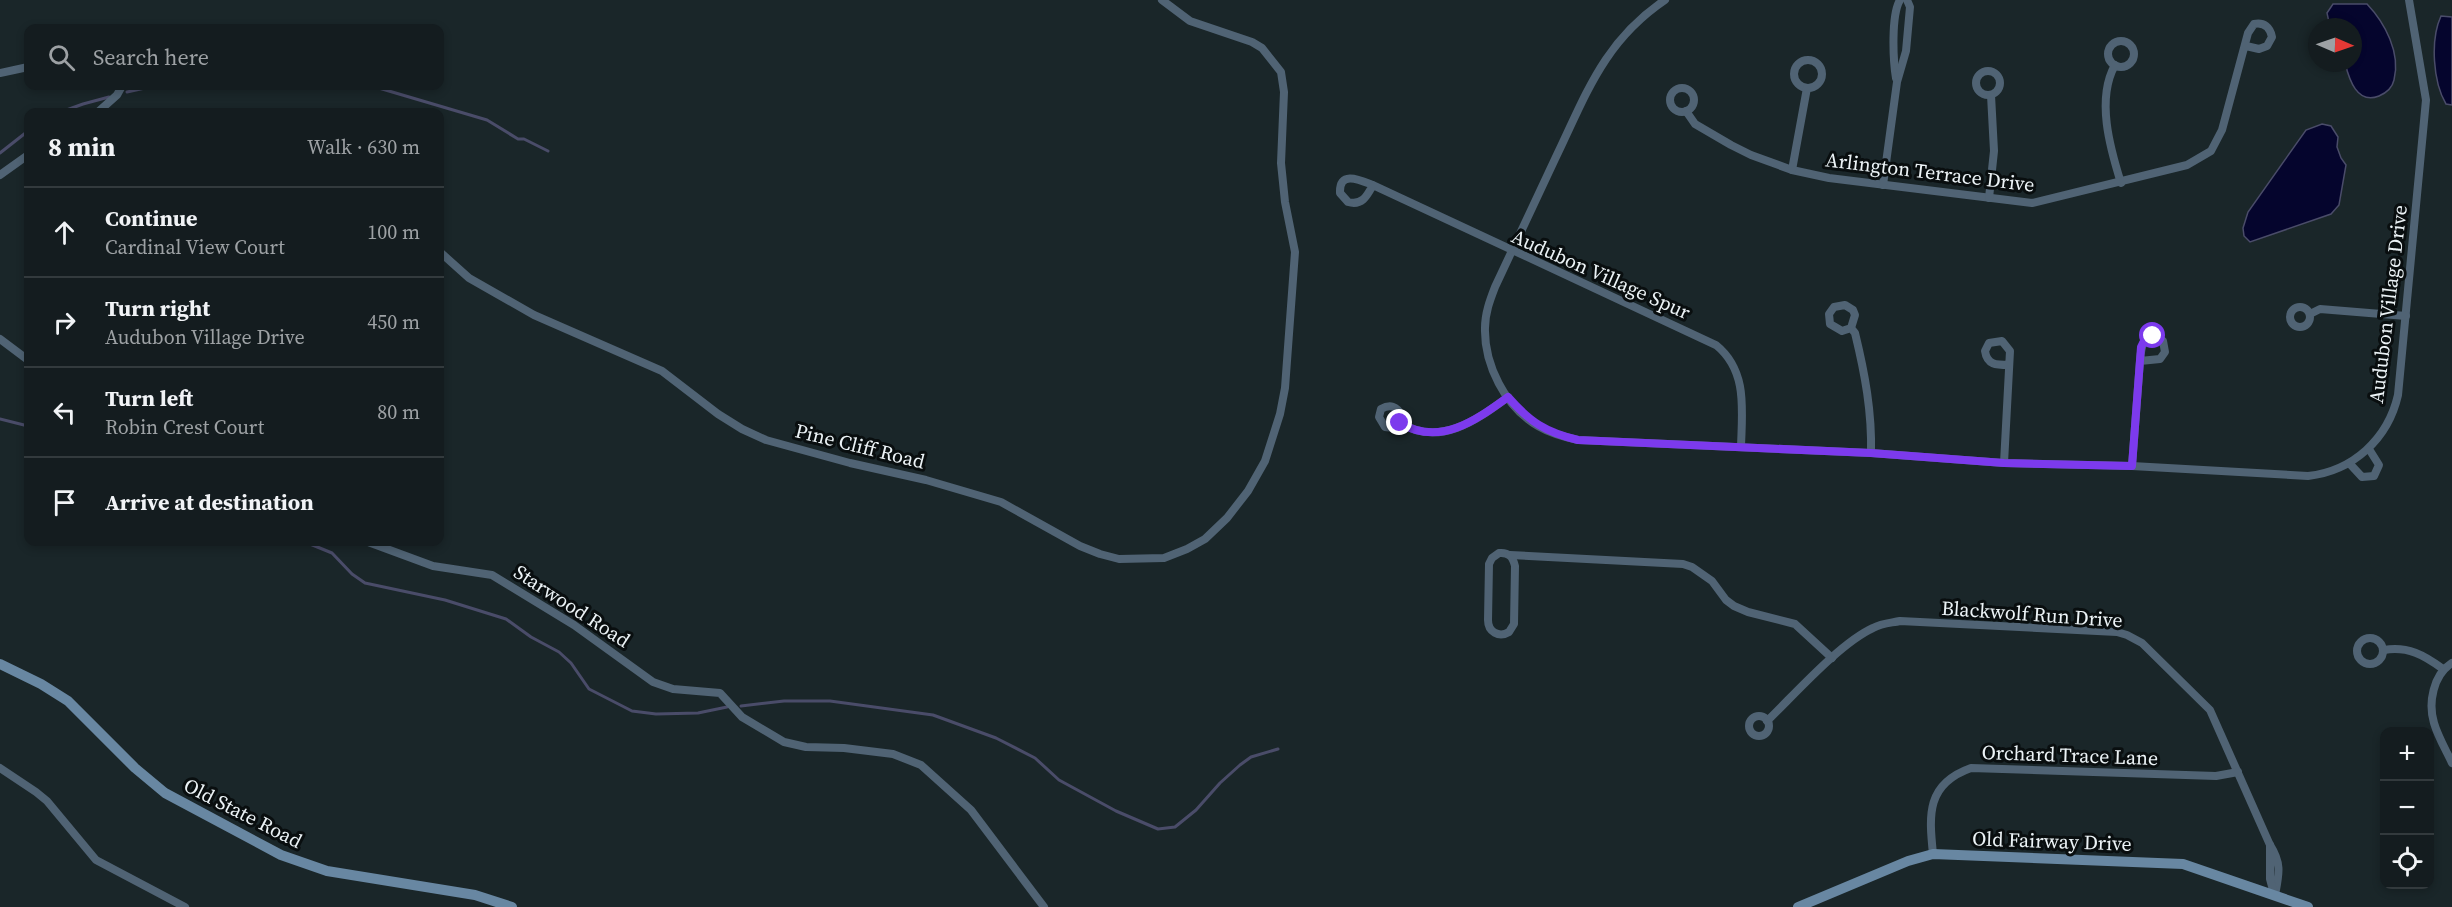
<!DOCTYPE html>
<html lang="en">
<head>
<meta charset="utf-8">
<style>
	:root { --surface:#141c1f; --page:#1d2528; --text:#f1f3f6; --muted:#9da1a4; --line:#333a3d }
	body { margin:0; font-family:"Source Serif 4",serif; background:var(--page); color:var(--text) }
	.controls { position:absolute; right:18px; bottom:18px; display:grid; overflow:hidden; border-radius:12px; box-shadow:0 3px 9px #0003 }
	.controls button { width:54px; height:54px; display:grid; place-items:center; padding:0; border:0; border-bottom:2px solid var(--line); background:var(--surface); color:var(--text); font:30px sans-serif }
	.compass { position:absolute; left:2308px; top:18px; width:54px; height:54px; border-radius:50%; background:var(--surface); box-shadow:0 3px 9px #0003; rotate:92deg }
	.stop { position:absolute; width:18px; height:18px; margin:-14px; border:4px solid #7c3aed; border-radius:50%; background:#fff }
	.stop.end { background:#7c3aed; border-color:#fff; box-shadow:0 2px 6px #0008 }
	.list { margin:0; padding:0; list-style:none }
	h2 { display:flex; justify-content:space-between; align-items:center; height:78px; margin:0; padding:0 24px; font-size:26px }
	h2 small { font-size:20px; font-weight:400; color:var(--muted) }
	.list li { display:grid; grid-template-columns:39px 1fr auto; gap:18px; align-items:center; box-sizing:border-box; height:90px; padding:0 24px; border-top:2px solid var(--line) }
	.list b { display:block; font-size:22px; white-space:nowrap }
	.list p { margin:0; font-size:20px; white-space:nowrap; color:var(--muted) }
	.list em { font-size:20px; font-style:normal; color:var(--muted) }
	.icon { flex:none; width:33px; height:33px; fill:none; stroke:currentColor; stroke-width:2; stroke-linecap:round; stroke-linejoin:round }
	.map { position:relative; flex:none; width:2452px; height:907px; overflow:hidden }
	.search { position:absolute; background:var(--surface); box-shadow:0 3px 9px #0003; left:24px; top:24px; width:420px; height:66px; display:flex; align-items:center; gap:15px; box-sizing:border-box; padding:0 21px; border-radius:12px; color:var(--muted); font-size:22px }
	.panel { position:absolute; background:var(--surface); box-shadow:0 3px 9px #0003; left:24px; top:108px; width:420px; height:438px; border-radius:12px }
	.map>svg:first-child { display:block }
	.water { fill:#05052d; stroke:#4a4c69; stroke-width:1.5 }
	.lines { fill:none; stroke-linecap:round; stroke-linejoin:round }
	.stream { stroke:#4a4c69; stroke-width:3 }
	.street { stroke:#506374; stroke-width:8 }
	.secondary { stroke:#6887a2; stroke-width:10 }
	.route { stroke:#7c3aed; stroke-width:8 }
	.labels { text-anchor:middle; stroke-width:6; stroke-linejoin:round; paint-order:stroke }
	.street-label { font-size:20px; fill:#ecf3f6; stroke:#090e0f }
</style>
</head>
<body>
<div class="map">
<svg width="2452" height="907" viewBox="0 0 2452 907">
	<rect width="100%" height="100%" fill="#1a2629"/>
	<g class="water">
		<path d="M2333,4h34c18,19 34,49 27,76 -2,9 -8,13 -15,16 -22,9 -30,-17 -34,-33h8v-36h-23l-3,-14z"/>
		<path d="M2441,16l11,1v88l-6,-1c-13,-22 -16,-64 -5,-88z"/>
		<polygon points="2322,124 2331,126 2338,137 2337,147 2341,158 2346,165 2339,205 2331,214 2250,242 2244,236 2243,228 2248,212 2306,130"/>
	</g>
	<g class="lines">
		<g class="stream">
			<polyline points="372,86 487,120 518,139 524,139 548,151"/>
			<polyline points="127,92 154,86"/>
			<polyline points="61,112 83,104 109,97"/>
			<polyline points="0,153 28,131"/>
			<polyline points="0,419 28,426"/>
			<polyline points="310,544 332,553 352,574 365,583 445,600 506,619 531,637 559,652 571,663 589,689 632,711 656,714 698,713 727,707"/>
			<polyline points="741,706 784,701 830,701 933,715 996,738 1035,758 1059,780 1116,811 1158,829 1175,827 1196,810 1220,783 1240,765 1251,757 1278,749"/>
		</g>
		<g class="street">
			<path d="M1665,0c-62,42 -79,95 -110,159 -20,43 -40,85 -60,128 -5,13 -10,26 -10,41 -1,36 20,79 53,98 12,7 26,11 40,14l293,13 133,10 128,3 176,10c45,-5 80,-37 90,-81l28,-295 -17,-100"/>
			<circle cx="2121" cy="54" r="13"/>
			<circle cx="1808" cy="74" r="14"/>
			<path d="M2115,65c-19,34 -5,83 6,118"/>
			<circle cx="1988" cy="83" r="12"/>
			<polyline points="0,73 28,67"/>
			<path d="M1896,78c-3,-18 -5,-63 4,-78"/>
			<circle cx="1682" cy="100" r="12"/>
			<path d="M1686,111l9,13 36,21 20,10 41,15 37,8 203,25 155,-38 24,-14 11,-21 26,-97 6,-9c10,-2 16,3 18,13l-5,9 -8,3 -13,-3"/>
			<polyline points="98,112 117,95 122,86"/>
			<polyline points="1792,170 1807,88"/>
			<polyline points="0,175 28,155"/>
			<path d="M1373,185c-6,11 -11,21 -25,17l-8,-9c-1,-23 20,-13 33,-8l343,160c32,26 26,65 25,102"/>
			<polyline points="1883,185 1897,82 1906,51 1910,7 1907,0"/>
			<polyline points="1989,198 1994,151 1991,95"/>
			<polyline points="440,252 469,278 534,315 662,371 718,414 742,429 766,440 850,463 926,480 1001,502 1080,546 1100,554 1119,559 1164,558 1187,549 1205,539 1227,518 1248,491 1265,461 1280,414 1285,388 1295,252 1285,202 1281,163 1284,92 1281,72 1262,48 1252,42 1190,21 1162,0"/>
			<circle cx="2300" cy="317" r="10"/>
			<polyline points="2310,314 2320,309 2406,316"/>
			<path d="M1851,328l-9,3 -12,-7 -1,-10 5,-7 11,-2 8,5 2,5 -4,13 4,5c10,41 17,79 16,120"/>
			<polyline points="0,339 28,360"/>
			<path d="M1400,423l-7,5 -8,-1 -6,-10 2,-8c9,-5 16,-3 20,6l-1,8c40,24 77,-3 108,-26"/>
			<path d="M2004,463l6,-112 -8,-10 -13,2 -4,8c2,14 11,14 24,14"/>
			<polyline points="2350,464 2362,477 2374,476 2379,465 2369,449"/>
			<path d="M2132,466l8,-105c1,-14 4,-34 23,-20l2,11 -5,7 -20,2"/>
			<polyline points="368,542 433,566 492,575 574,625 653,682 673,689 720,693 742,717 784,742 806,747 844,748 893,754 921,765 971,810 1044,907"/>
			<path d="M1499,553c10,-1 14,4 16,13l-1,58 -5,8c-10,6 -21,0 -21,-12l1,-56 3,-6z"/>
			<polyline points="1510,555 1683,564 1692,567 1712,581 1726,600 1734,606 1748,612 1795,624 1832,658"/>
			<circle cx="2370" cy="651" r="13"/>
			<path d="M2384,650c24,-4 40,5 59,19"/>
			<path d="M2452,663c-19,12 -24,40 -18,60 4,14 12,27 18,40"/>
			<circle cx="1759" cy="726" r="10"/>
			<path d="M1767,721c28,-27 73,-78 106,-93 9,-5 18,-5 27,-7l217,11 10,3 15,8 68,67 60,135c12,19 9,29 5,50"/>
			<polyline points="0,768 36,792 47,801 96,860 185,907"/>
			<polyline points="2270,845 2270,879 2274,894"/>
			<path d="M1933,854c-4,-39 -7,-70 38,-86l245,8 22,-4"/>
		</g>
		<g class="secondary">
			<polyline points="0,664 41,684 68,701 135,768 165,793 281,855 327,871 475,895 512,907"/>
			<polyline points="1798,907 1908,861 1933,854 2183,864 2308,907"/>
		</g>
	</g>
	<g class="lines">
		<path class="route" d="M1400,423c40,24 76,-3 108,-26 22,25 37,35 70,43l293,13 133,10 128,3 9,-119 4,-8 8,-3"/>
	</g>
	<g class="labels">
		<g class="street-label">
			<text transform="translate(1930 172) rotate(7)" y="7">Arlington Terrace Drive</text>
			<text transform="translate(1601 274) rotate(24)" y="7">Audubon Village Spur</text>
			<text transform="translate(2388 304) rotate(-83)" y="7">Audubon Village Drive</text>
			<text transform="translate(860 446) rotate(14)" y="7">Pine Cliff Road</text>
			<text transform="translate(572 606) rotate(33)" y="7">Starwood Road</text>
			<text transform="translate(2032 614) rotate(4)" y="7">Blackwolf Run Drive</text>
			<text transform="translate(2070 755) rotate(2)" y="7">Orchard Trace Lane</text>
			<text transform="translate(243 813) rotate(27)" y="7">Old State Road</text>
			<text transform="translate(2052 841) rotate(2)" y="7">Old Fairway Drive</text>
		</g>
	</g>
</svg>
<div class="controls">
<button>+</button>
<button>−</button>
<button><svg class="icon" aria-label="locate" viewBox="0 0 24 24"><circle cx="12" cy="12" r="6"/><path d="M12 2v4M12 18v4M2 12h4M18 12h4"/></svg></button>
</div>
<svg class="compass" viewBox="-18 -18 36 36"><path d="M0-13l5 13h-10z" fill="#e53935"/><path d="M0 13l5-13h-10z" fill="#9da1a4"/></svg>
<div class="stop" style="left:2153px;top:336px"></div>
<div class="stop end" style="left:1400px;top:423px"></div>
<div class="search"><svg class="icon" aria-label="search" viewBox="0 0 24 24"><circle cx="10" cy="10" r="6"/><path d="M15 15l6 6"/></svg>Search here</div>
<section class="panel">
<h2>8 min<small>Walk · 630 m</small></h2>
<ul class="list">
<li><svg class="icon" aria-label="ahead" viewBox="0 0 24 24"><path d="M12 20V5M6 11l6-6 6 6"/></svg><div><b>Continue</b><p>Cardinal View Court</p></div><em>100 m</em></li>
<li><svg class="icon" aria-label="right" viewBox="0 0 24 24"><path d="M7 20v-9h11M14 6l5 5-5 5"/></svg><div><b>Turn right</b><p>Audubon Village Drive</p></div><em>450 m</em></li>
<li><svg class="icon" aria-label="left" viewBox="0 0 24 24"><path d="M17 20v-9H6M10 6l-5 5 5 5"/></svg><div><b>Turn left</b><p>Robin Crest Court</p></div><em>80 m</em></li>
<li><svg class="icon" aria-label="arrive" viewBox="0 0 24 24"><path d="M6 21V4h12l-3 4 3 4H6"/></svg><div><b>Arrive at destination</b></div></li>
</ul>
</section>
</div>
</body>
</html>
